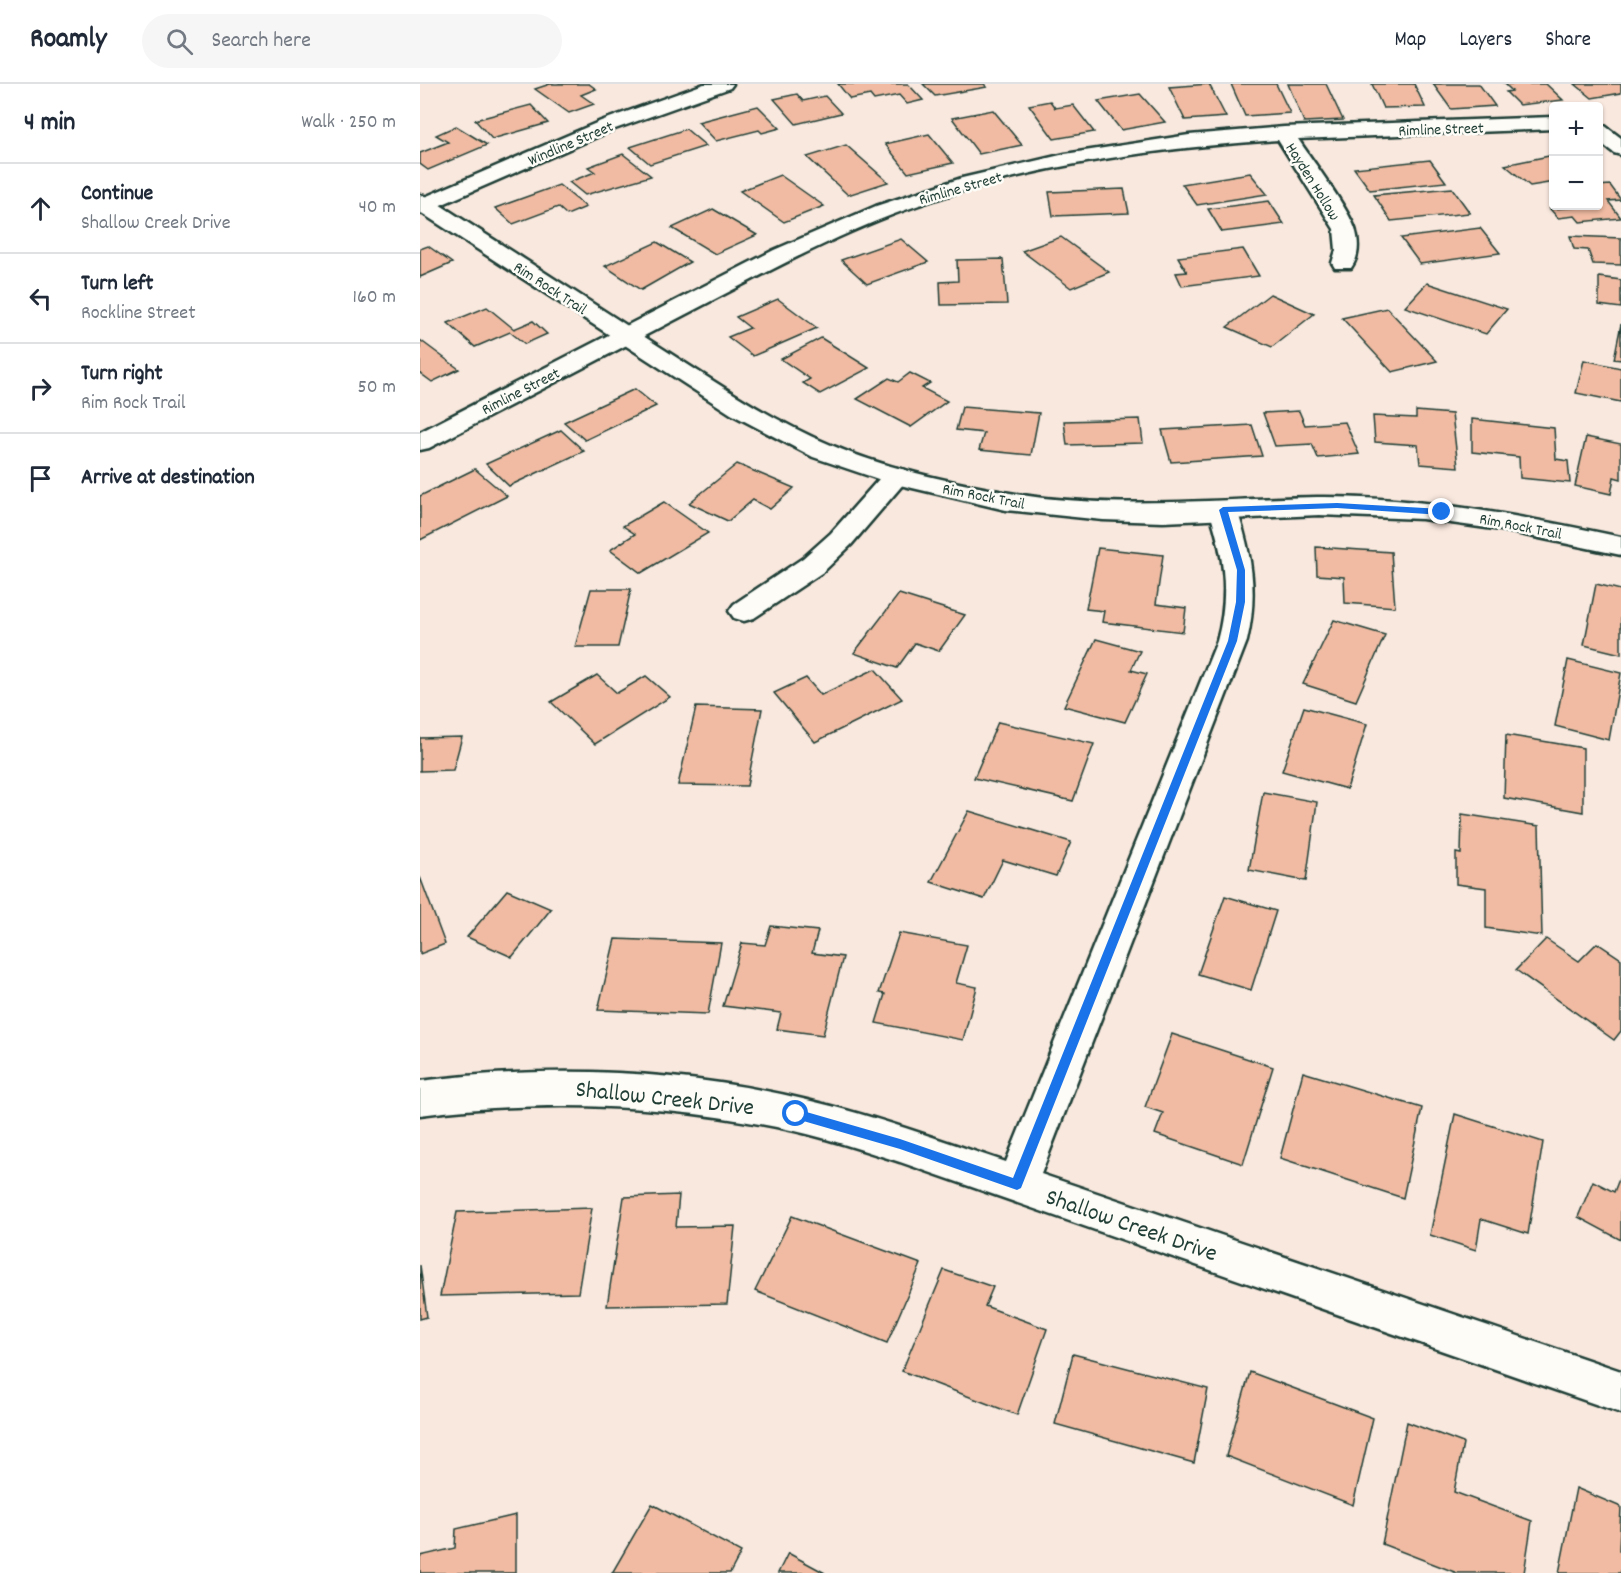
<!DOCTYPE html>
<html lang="en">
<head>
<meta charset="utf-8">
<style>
	:root { --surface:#fff; --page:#f6f6f7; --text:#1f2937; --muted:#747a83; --line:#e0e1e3 }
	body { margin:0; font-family:Dekko,sans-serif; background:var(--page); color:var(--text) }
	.controls { position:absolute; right:18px; top:18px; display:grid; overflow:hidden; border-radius:6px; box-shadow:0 2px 4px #0004 }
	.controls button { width:54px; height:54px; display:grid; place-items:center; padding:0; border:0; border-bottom:2px solid var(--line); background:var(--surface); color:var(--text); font:30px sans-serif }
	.stop { position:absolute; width:18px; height:18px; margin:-14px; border:4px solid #1a73e8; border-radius:50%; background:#fff }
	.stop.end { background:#1a73e8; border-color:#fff; box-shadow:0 2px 6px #0008 }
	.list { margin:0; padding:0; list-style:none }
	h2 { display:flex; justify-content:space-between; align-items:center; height:78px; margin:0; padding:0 24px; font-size:26px }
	h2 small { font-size:20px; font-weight:400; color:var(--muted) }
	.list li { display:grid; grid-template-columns:39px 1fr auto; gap:18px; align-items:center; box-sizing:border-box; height:90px; padding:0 24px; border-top:2px solid var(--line) }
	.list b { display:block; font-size:22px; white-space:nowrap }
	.list p { margin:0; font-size:20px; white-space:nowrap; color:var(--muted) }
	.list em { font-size:20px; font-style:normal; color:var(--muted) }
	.icon { flex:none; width:33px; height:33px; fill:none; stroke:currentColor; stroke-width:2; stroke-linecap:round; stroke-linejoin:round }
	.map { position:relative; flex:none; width:1201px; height:1489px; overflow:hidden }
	header { display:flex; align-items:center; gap:36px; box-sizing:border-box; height:84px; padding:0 30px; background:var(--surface); border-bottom:2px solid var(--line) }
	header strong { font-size:28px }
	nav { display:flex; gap:33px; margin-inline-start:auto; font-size:21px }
	.search { width:420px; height:54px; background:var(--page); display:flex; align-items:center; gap:15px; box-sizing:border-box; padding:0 21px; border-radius:33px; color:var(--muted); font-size:22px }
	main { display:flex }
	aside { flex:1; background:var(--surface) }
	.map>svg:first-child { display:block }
	.building { fill:#f0bba2; stroke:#1f3d34; stroke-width:1.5 }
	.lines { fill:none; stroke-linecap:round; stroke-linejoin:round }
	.minor-casing { stroke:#1f3d34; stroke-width:5 }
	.tertiary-casing { stroke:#1f3d34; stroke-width:5 }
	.minor { fill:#fdfcf7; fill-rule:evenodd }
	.tertiary { fill:#fdfcf7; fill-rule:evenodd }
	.route { fill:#1a73e8 }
	.labels { text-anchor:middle; stroke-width:5; stroke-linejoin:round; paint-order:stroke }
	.far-street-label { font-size:16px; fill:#1f3d34; stroke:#fdfcf7 }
	.near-street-label { font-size:24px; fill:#1f3d34; stroke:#fdfcf7 }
</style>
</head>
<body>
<header>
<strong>Roamly</strong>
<div class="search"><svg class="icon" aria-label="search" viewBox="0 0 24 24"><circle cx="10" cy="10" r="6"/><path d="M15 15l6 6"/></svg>Search here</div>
<nav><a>Map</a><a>Layers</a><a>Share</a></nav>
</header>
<main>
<aside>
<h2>4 min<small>Walk · 250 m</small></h2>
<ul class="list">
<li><svg class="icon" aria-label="ahead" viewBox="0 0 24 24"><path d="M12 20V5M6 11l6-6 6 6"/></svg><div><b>Continue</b><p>Shallow Creek Drive</p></div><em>40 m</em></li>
<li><svg class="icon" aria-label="left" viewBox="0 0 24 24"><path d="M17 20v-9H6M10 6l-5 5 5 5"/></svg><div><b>Turn left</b><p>Rockline Street</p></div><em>160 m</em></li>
<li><svg class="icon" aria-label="right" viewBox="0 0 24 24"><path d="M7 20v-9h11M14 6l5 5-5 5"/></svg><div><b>Turn right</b><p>Rim Rock Trail</p></div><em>50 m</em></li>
<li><svg class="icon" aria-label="arrive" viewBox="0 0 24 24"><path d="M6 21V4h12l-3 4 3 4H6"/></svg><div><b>Arrive at destination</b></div></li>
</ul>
</aside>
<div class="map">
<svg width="1201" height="1489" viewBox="0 0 1201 1489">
	<rect width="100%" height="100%" fill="#f9e8de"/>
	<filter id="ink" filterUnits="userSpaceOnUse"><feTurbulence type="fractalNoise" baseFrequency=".0167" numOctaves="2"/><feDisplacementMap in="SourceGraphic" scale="12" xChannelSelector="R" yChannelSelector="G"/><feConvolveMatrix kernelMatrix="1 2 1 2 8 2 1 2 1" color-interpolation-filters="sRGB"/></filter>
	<g filter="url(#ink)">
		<g class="building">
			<polygon points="130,0 169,0 176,5 161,11 174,20 149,29 115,5"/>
			<polygon points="418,0 488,0 503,16 487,20 479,11 454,16 450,11 430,15"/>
			<polygon points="503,0 564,0 567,3 515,12"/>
			<polygon points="789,0 806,33 765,36 749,3"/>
			<polygon points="811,0 856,0 870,29 825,32"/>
			<polygon points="868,0 906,0 923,36 884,38"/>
			<polygon points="952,0 994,0 1005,23 963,24"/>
			<polygon points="1013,0 1059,0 1075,22 1031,25"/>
			<polygon points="1085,0 1126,0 1143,16 1099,21 1086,8 1092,7"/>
			<polygon points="1155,0 1201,0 1201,9 1172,14"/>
			<polygon points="377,10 383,17 405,12 421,29 376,40 354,15"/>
			<polygon points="720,10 745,38 701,46 678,17"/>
			<polygon points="630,17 635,24 653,21 674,48 634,55 609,21"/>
			<polygon points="111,21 128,39 72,55 55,36"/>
			<polygon points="338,22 360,44 342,49 339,46 296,57 278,38"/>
			<polygon points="573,26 602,61 559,70 532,34"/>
			<polygon points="36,42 67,61 8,86 0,80 0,69 28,58 16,51"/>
			<polygon points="266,45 286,62 230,80 210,63"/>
			<polygon points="509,50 533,79 488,89 465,60"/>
			<polygon points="426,61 468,98 428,111 387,73"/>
			<polygon points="203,70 231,92 165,111 149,98 175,88 168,83"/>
			<polygon points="1134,71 1134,98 1110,102 1085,81"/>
			<polygon points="1010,76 1026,98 950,106 934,84"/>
			<polygon points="830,89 847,110 777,121 762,100"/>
			<polygon points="360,91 404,122 364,138 320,107"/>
			<polygon points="139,101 166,123 147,131 138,123 93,140 75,124"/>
			<polygon points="1190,101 1201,116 1188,117 1201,134 1160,138 1155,132 1138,134 1130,125 1178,122 1178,102"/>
			<polygon points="1032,104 1050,129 971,137 954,111"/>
			<polygon points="704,105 709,129 633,132 629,108"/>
			<polygon points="849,117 864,140 802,148 788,125"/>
			<polygon points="293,125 337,151 295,170 252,144"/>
			<polygon points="1060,144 1080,169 1000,180 981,154"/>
			<polygon points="1150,152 1201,154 1201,181 1173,180 1168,166 1154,165"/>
			<polygon points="641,153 689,188 651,204 602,167"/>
			<polygon points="481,155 508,178 447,200 421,176"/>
			<polygon points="237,158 270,178 221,206 185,182"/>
			<polygon points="8,162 32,179 0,193 0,165"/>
			<polygon points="823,165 839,192 762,202 756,189 767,188 758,173"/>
			<polygon points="583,175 587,220 521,221 520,198 538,197 537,176"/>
			<polygon points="1179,193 1201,196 1201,224 1179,221"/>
			<polygon points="1007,199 1087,225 1066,250 985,223"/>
			<polygon points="850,210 894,230 852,263 807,243"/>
			<polygon points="358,215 397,244 333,272 308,253 330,244 316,233"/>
			<polygon points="67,223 94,245 113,237 127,250 105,260 90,248 55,263 28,239"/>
			<polygon points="967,224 1017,277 972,288 922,234"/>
			<polygon points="1201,240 1201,276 1194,275"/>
			<polygon points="401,254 449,284 400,310 383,299 390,295 361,275"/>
			<polygon points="0,256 39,285 12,298 0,289"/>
			<polygon points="1164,276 1201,284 1201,318 1156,309"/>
			<polygon points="490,289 510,299 502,304 527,317 491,343 437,315 469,294 478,298"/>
			<polygon points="215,305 236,322 165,356 144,338"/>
			<polygon points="542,323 619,329 611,371 559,366 564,349 536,346"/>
			<polygon points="879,327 885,341 925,338 939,370 898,374 892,360 855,362 843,329"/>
			<polygon points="996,327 1032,330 1038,383 1000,380 998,361 955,358 953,332 996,334"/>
			<polygon points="720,335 723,359 647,361 644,337"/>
			<polygon points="1052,335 1134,344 1136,375 1148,377 1150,399 1100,394 1099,373 1052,368"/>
			<polygon points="832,341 842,372 751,378 742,346"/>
			<polygon points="141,346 164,367 89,402 66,380"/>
			<polygon points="1166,353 1201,360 1201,395 1194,393 1191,410 1155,402"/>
			<polygon points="317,380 374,404 350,425 333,416 308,437 269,419"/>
			<polygon points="55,385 87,412 0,456 0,412"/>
			<polygon points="244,418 288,449 221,489 190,466 215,450 203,442"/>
			<polygon points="896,463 971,468 975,523 925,519 924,493 897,491"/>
			<polygon points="678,464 743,471 736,520 766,524 763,548 682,538 684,527 666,525"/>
			<polygon points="1176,500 1201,506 1201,570 1164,561"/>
			<polygon points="171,505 211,505 198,563 155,563"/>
			<polygon points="479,510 545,531 519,567 495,559 477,584 434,569"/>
			<polygon points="914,536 965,551 936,617 883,600"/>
			<polygon points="676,555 720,567 711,586 727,590 705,638 644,622"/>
			<polygon points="1148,576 1201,589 1189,656 1135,642"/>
			<polygon points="455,585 482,615 395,658 354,609 386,594 401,611"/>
			<polygon points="177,591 197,609 226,592 250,613 175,660 131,618"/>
			<polygon points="276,623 342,625 327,702 258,701"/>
			<polygon points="884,623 947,640 927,705 862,687"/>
			<polygon points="578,638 674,660 653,717 554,694"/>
			<polygon points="1086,651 1163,664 1163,728 1084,714"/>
			<polygon points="42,653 33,686 0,687 0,654"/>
			<polygon points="843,708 897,718 886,797 829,786"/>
			<polygon points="549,727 651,758 636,792 583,776 564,815 511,798"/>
			<polygon points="1042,730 1119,742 1122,852 1066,844 1066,804 1036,800 1036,769 1041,770"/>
			<polygon points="0,793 25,860 0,870"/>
			<polygon points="87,806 131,825 92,873 47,853"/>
			<polygon points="805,812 856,827 831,906 778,890"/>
			<polygon points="351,842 398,847 392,869 423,873 403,951 357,945 361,929 303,922 322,859 345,861"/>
			<polygon points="479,849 547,861 536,899 557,903 543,956 456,939 465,910 459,909"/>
			<polygon points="195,855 301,859 288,930 178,926"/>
			<polygon points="1126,855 1159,877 1177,859 1201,875 1201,947 1194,956 1096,886"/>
			<polygon points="752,950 853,983 823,1080 735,1050 743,1029 725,1023"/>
			<polygon points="883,988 1002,1024 983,1114 860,1074"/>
			<polygon points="1035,1030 1123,1058 1108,1150 1061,1135 1056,1166 1010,1151"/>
			<polygon points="1201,1090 1201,1156 1158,1133 1173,1097 1194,1108"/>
			<polygon points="259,1111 256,1143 315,1142 307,1220 187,1222 204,1113"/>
			<polygon points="172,1124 158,1209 20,1212 37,1128"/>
			<polygon points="372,1132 501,1180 467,1259 335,1207"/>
			<polygon points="0,1181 7,1233 0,1235"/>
			<polygon points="524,1186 573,1203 565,1222 627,1245 597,1331 482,1287"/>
			<polygon points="653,1270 788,1305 774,1379 635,1340"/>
			<polygon points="830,1288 953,1334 933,1421 806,1372"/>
			<polygon points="987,1338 1043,1359 1034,1408 1112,1437 1104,1489 1037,1489 962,1460"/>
			<polygon points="1156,1404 1201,1423 1199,1466 1201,1467 1201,1489 1139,1489"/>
			<polygon points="232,1420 321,1468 310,1489 192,1489"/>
			<polygon points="96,1431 96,1489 0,1489 0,1472 35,1464 36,1445"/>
			<polygon points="368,1469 405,1489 358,1489"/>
		</g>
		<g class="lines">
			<g class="minor-casing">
				<g id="minor">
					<polygon points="284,0 313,0 310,4 195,45 0,130 0,115 181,37"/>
					<path d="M1134,33v12l-256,10c12,18 55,76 58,93 3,12 3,25 -5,36h-16l-3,-5 4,-13 -2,-21 -56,-89c-117,8 -235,23 -347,61 -83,27 -160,69 -237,109 -88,46 -177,92 -265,138l-9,2v-18l354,-182 102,-44 86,-28 103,-24 124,-19 95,-8z"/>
					<polygon points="1178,40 1185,42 1201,54 1201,71 1194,69 1178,57"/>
					<polygon points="476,384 485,386 489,392 485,398 431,461 403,488 334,534 324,537 314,534 309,527 314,520 383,474 411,449 467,386"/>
					<path d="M803,417l10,3 4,6c15,45 21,84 10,131l-206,533 580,197v42l-721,-251c-35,-11 -69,-23 -105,-31 -124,-27 -249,-32 -375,-16v-34c129,-16 260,-12 387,19 68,16 134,40 199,62l211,-521c13,-47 7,-86 -8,-131l4,-6z"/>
				</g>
			</g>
			<g class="tertiary-casing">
				<path id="tertiary" d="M0,111l8,2c75,49 151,97 226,146 57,36 114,76 177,102 54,23 115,36 173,47 104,19 208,7 313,5 103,-1 203,19 304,40v18l-120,-25 -79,-11 -103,-4 -156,7 -60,-2 -97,-10 -119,-28 -74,-25 -82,-43 -311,-202z"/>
			</g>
			<use href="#minor" class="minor"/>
			<use href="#tertiary" class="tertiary"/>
		</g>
	</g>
	<polygon class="route" points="917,419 1022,425 1026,428 1022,431 917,424 808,428 825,486 825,518 817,557 601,1104 597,1106 480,1065 373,1034 373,1026 376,1025 480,1055 593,1094 808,557 816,518 817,486 799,426 803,423"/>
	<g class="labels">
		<g class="far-street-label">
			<text transform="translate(1021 44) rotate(-2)" y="6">Rimline Street</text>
			<text transform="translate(150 58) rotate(-23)" y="6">Windline Street</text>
			<text transform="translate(894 97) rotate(58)" y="6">Hayden Hollow</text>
			<text transform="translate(540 103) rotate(-16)" y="6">Rimline Street</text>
			<text transform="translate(131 203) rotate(33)" y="6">Rim Rock Trail</text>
			<text transform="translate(100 306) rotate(-27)" y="6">Rimline Street</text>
			<text transform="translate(564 411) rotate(11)" y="6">Rim Rock Trail</text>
			<text transform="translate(1101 441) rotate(11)" y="6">Rim Rock Trail</text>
		</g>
		<g class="near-street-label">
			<text transform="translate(245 1013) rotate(6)" y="8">Shallow Creek Drive</text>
			<text transform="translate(712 1140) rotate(19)" y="8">Shallow Creek Drive</text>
		</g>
	</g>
</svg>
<div class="controls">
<button>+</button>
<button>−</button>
</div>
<div class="stop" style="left:376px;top:1030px"></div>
<div class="stop end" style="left:1022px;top:428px"></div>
</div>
</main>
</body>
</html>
